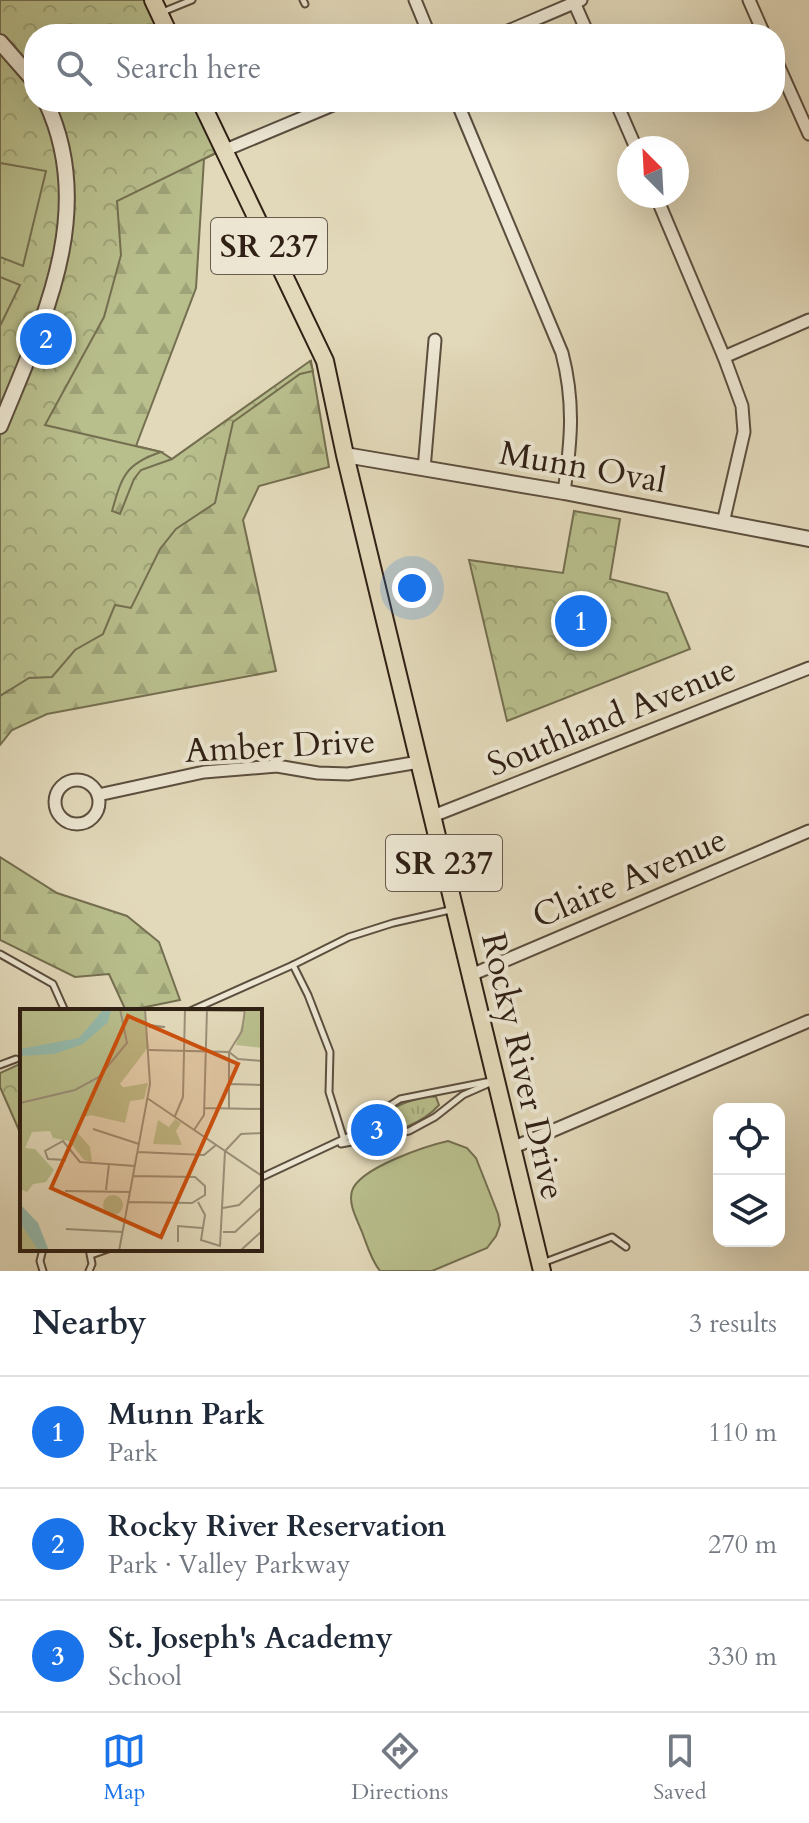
<!DOCTYPE html>
<html lang="en">
<head>
<meta charset="utf-8">
<style>
	:root { --surface:#fff; --page:#f2f2f3; --text:#1f2937; --muted:#747a83; --line:#e0e1e3; --accent:#1a73e8 }
	body { margin:0; font-family:Cardo,serif; background:var(--page); color:var(--text) }
	.controls { position:absolute; right:24px; bottom:24px; display:grid; overflow:hidden; border-radius:16px; box-shadow:0 8px 32px #0002 }
	.controls button { width:72px; height:72px; display:grid; place-items:center; padding:0; border:0; border-bottom:2px solid var(--line); background:var(--surface); color:var(--text); font:40px sans-serif }
	.compass { position:absolute; left:617px; top:136px; width:72px; height:72px; border-radius:50%; background:var(--surface); box-shadow:0 8px 32px #0002; rotate:336deg }
	.you { position:absolute; left:412px; top:588px; width:28px; height:28px; margin:-20px; border:6px solid #fff; border-radius:50%; background:#1a73e8; box-shadow:0 0 0 12px #1a73e833 }
	.badge { display:grid; place-items:center; width:52px; height:52px; border-radius:50%; background:var(--accent); color:#fff; font-size:26px; font-weight:700 }
	.pin { position:absolute; translate:-50% -50%; border:4px solid #fff; box-shadow:0 2px 8px #0006 }
	.list { margin:0; padding:0; list-style:none }
	h2 { display:flex; justify-content:space-between; align-items:center; height:104px; margin:0; padding:0 32px; font-size:34px }
	h2 small { font-size:26px; font-weight:400; color:var(--muted) }
	.list li { display:grid; grid-template-columns:52px 1fr auto; gap:24px; align-items:center; box-sizing:border-box; height:112px; padding:0 32px; border-top:2px solid var(--line) }
	.list b { display:block; font-size:30px; white-space:nowrap }
	.list p { margin:0; font-size:26px; white-space:nowrap; color:var(--muted) }
	.list em { font-size:26px; font-style:normal; color:var(--muted) }
	.icon { flex:none; width:44px; height:44px; fill:none; stroke:currentColor; stroke-width:2; stroke-linecap:round; stroke-linejoin:round }
	.map { position:relative; flex:none; width:809px; height:1271px; overflow:hidden }
	.search { position:absolute; background:var(--surface); box-shadow:0 8px 32px #0002; left:24px; right:24px; top:24px; height:88px; display:flex; align-items:center; gap:20px; box-sizing:border-box; padding:0 28px; border-radius:32px; color:var(--muted); font-size:30px }
	.sheet { height:440px; background:var(--surface) }
	nav { display:flex; justify-content:space-around; align-items:center; box-sizing:border-box; height:112px; border-top:2px solid var(--line); background:var(--surface); font-size:22px; color:var(--muted) }
	nav a { display:grid; justify-items:center; gap:4px }
	nav .on { color:var(--accent) }
	.map>svg:first-child { display:block }
	.grass { fill:url(#grass-tufts); stroke:#746f50; stroke-width:2 }
	.forest { fill:url(#forest-firs); stroke:#746f50; stroke-width:2 }
	.park { fill:url(#park-crowns); stroke:#746f50; stroke-width:2 }
	.pitch { fill:#b8be8c; stroke:#746f50; stroke-width:2 }
	.lines { fill:none; stroke-linecap:round; stroke-linejoin:round }
	.service-casing { stroke:#5c4e3e; stroke-width:9 }
	.minor-casing { stroke:#5c4e3e; stroke-width:15 }
	.tertiary-casing { stroke:#5c4e3e; stroke-width:18 }
	.primary-casing { stroke:#302015; stroke-width:20 }
	.service { stroke:#ece6d2; stroke-width:5 }
	.minor { stroke:#ece6d2; stroke-width:11 }
	.tertiary { stroke:#ece6d2; stroke-width:14 }
	.primary { stroke:#e2d9ba; stroke-width:16 }
	.labels { text-anchor:middle; stroke-width:8; stroke-linejoin:round; paint-order:stroke }
	.shield { fill:#ece6d2; stroke:#685b4e; stroke-width:2 }
	.shield-label { font-size:32px; font-weight:bold; fill:#302015 }
	.street-label { font-size:34px; fill:#302015; stroke:#ece6d2 }
	.inset-road { fill:none; stroke:#9b8f78; stroke-width:2 }
	.view { fill:#cc500d; fill-opacity:0.15; stroke:#cc500d; stroke-width:4 }
	.inset-edge { fill:none; stroke:#302015; stroke-width:4 }
</style>
</head>
<body>
<div class="map">
<svg width="809" height="1271" viewBox="0 0 809 1271">
	<defs>
		<pattern id="grass-tufts" width="24" height="20" patternUnits="userSpaceOnUse" patternTransform="scale(2)"><rect width="24" height="20" fill="#b8be8c"/><path d="M3 7l-1-3M5 7V3M7 7l1-3M15 17l-1-3M17 17v-4M19 17l1-3" fill="none" stroke="#9ea378"/></pattern>
		<pattern id="forest-firs" width="22" height="20" patternUnits="userSpaceOnUse" patternTransform="scale(2)"><rect width="22" height="20" fill="#b8be8c"/><path d="M5 1l3.5 6h-7zM16 11l3.5 6h-7z" fill="#9ea378"/></pattern>
		<pattern id="park-crowns" width="20" height="18" patternUnits="userSpaceOnUse" patternTransform="scale(2)"><rect width="20" height="18" fill="#b8be8c"/><path d="M2 6a3 3 0 1 1 6 0M12 15a3 3 0 1 1 6 0" fill="none" stroke="#9ea378"/></pattern>
	</defs>
	<rect width="100%" height="100%" fill="#e2d9ba"/>
	<filter id="stains"><feTurbulence type="fractalNoise" baseFrequency=".0025" numOctaves="4"/><feColorMatrix values="0 0 0 0 .2 0 0 0 0 .09 0 0 0 0 .02 0 0 0 .5 -.17"/></filter>
	<radialGradient id="worn" r=".72"><stop offset=".6" stop-color="#630" stop-opacity="0"/><stop offset="1" stop-color="#630" stop-opacity=".3"/></radialGradient>
	<path class="grass" d="M430,1096l6,1 3,8c-15,17 -47,32 -70,26 12,-21 38,-31 61,-35z"/>
	<g class="forest">
		<polygon points="77,151 220,151 204,159 196,288 136,446 161,452 172,459 311,361 329,467 259,486 243,520 276,671 47,714 12,730 0,745 0,464"/>
		<polygon points="0,857 57,893 127,916 159,942 180,1000 126,1011 109,974 75,977 0,940"/>
	</g>
	<g class="park">
		<path d="M0,0h152l16,34h-134v68h167l23,47 -107,52 4,54 -17,62 -59,108 116,27c-36,12 -39,24 -49,59l8,3 14,-35 7,-9 31,-11 138,-98 3,10 -13,3 -67,48 -18,81 -39,26 -16,20 -29,59 -16,-3 -12,29 -28,16 -23,27 -23,1 -29,18z"/>
		<polygon points="574,511 620,519 610,579 667,593 690,649 507,721 469,560 563,573"/>
		<polygon points="22,1063 22,1137 0,1087 0,1073"/>
	</g>
	<g class="pitch">
		<polygon points="0,163 46,171 23,266 0,257"/>
		<polygon points="0,277 20,285 0,326"/>
		<path d="M448,1141l19,7 9,10 22,56 2,11 -4,11 -9,12 -55,23h-52c-9,-11 -13,-26 -18,-39 -5,-13 -14,-28 -10,-41 7,-23 74,-45 96,-50z"/>
	</g>
	<g class="lines">
		<g class="service-casing">
			<g id="service">
				<polyline points="303,0 305,4"/>
				<polyline points="160,13 192,0"/>
				<polyline points="0,954 53,984 65,1011"/>
				<polyline points="293,965 308,995 330,1052 329,1092 344,1140"/>
				<polyline points="190,1011 293,965 349,937 393,923 450,910"/>
				<polyline points="0,1065 16,1059"/>
				<polyline points="341,1144 409,1131 435,1117 463,1095 488,1084"/>
				<polyline points="260,1178 356,1133 386,1108 400,1099 491,1081"/>
				<polyline points="89,1249 92,1264 89,1271"/>
				<polyline points="91,1255 108,1249"/>
				<polyline points="545,1262 612,1237 626,1247"/>
				<polyline points="43,1271 40,1261 43,1249"/>
			</g>
		</g>
		<g class="minor-casing">
			<g id="minor">
				<polyline points="415,0 429,34"/>
				<polyline points="573,0 588,34"/>
				<polyline points="749,0 764,34"/>
				<polyline points="501,34 581,0"/>
				<polyline points="775,58 809,134"/>
				<path d="M457,102l105,251c13,50 9,89 2,139"/>
				<polyline points="616,102 636,148"/>
				<polyline points="223,151 340,102"/>
				<polyline points="656,196 724,357 742,406 744,432 723,523"/>
				<polyline points="724,357 809,320"/>
				<polyline points="424,469 435,340"/>
				<circle cx="77" cy="802" r="22"/>
				<polyline points="98,795 204,772 277,766 318,773 348,774 419,762"/>
				<polyline points="433,816 809,668"/>
				<polyline points="471,975 809,831"/>
				<polyline points="512,1148 809,1021"/>
			</g>
		</g>
		<g class="tertiary-casing">
			<g id="tertiary">
				<polyline points="0,42 34,81"/>
				<path d="M0,426c42,-103 98,-214 46,-324"/>
				<polyline points="345,455 564,492 809,539"/>
			</g>
		</g>
		<g class="primary-casing">
			<g id="primary">
				<polyline points="153,0 169,34"/>
				<polyline points="201,102 325,361 345,455 542,1271"/>
			</g>
		</g>
		<use href="#service" class="service"/>
		<use href="#minor" class="minor"/>
		<use href="#tertiary" class="tertiary"/>
		<use href="#primary" class="primary"/>
	</g>
	<g class="labels">
		<g class="shield">
			<rect x="211" y="218" width="116" height="56" rx="6"/>
			<rect x="386" y="835" width="116" height="56" rx="6"/>
		</g>
		<g class="shield-label">
			<text x="269" y="257">SR 237</text>
			<text x="444" y="874">SR 237</text>
		</g>
		<g class="street-label">
			<text transform="translate(583 466) rotate(10)" y="12">Munn Oval</text>
			<text transform="translate(611 716) rotate(-22)" y="12">Southland Avenue</text>
			<text transform="translate(280 745) rotate(-3)" y="12">Amber Drive</text>
			<text transform="translate(629 877) rotate(-23)" y="12">Claire Avenue</text>
			<text transform="translate(524 1066) rotate(77)" y="12">Rocky River Drive</text>
		</g>
	</g>
	<g transform="translate(20 1009)">
		<rect width="242" height="242" fill="#e2d9ba"/>
		<path d="M109,32l17,9 -26,34 4,4 24,-5 -4,16 -14,2 -5,22 -34,-8 -11,3 -4,13 14,16 2,15 -8,-2 -15,-19 -16,-3 -3,-7 -18,1 -7,16 10,1 19,21 -8,12 -13,2 -6,8 -7,-3v-84z" fill="#b8be8c"/>
		<path d="M0,0h124l5,40 -17,1 -23,26 13,11h-5l-4,5 6,-4 29,-5v2l-14,2 -7,10 -33,13 -20,-8 -10,25 -22,3 -12,-24 -10,6zM226,0h16v39l-26,-3zM155,110l6,4 -5,8 6,14 -29,-1 5,-24 11,7zM0,214l11,11 8,17h-19z" fill="#b8be8c"/>
		<path d="M5 69a11 11 0 1 1 22 0a11 11 0 1 1-22 0ZM83 196a10 10 0 1 1 20 0a10 10 0 1 1-20 0Z" fill="#b8be8c"/>
		<path d="M84,0h7l-3,13 -25,22 -28,10 -35,2v-7l59,-11zM0,195l18,19 11,28h-10l-19,-28z" fill="#95baac"/>
		<path class="inset-road" d="M165,1l60,1M129,16l16,2h-16M129,41l80,2 9,7 24,2M210,75l32,1M127,89l115,78M0,94l55,-13 24,-13 28,-34 -7,-34M185,99l57,1M209,99v-56l13,-21 3,-22M155,107l8,-19 2,-88M73,120l46,15M174,121l10,-15 3,-106M118,143l66,3 12,-10M46,151l-18,-1 -3,-8 18,-10 17,21 55,4M86,181l3,-26M45,182l65,1M108,193l64,1 13,-8v-9l-10,-9 -62,-1M178,193l7,13 -4,25 19,6 5,-95 16,-17 21,-1M203,199l16,-3 23,-22M46,220l57,3M203,223h12l27,-25M158,233v-16l24,2M99,242l31,-167 -5,-75M220,242l22,-20"/>
		<path class="view" d="M108,7l110,48 -77,173 -110,-49z"/>
		<rect width="242" height="242" class="inset-edge"/>
	</g>
	<rect width="100%" height="100%" filter="url(#stains)"/>
	<rect width="100%" height="100%" fill="url(#worn)"/>
</svg>
<div class="controls">
<button><svg class="icon" aria-label="locate" viewBox="0 0 24 24"><circle cx="12" cy="12" r="6"/><path d="M12 2v4M12 18v4M2 12h4M18 12h4"/></svg></button>
<button><svg class="icon" aria-label="layers" viewBox="0 0 24 24"><path d="M12 4l9 5-9 5-9-5zM3 14l9 5 9-5"/></svg></button>
</div>
<svg class="compass" viewBox="-18 -18 36 36"><path d="M0-13l5 13h-10z" fill="#e53935"/><path d="M0 13l5-13h-10z" fill="#747a83"/></svg>
<div class="you"></div>
<div class="pin badge" style="left:581px;top:621px">1</div>
<div class="pin badge" style="left:46px;top:339px">2</div>
<div class="pin badge" style="left:377px;top:1130px">3</div>
<div class="search"><svg class="icon" aria-label="search" viewBox="0 0 24 24"><circle cx="10" cy="10" r="6"/><path d="M15 15l6 6"/></svg>Search here</div>
</div>
<section class="sheet">
<h2>Nearby<small>3 results</small></h2>
<ul class="list">
<li><span class="badge">1</span><div><b>Munn Park</b><p>Park</p></div><em>110 m</em></li>
<li><span class="badge">2</span><div><b>Rocky River Reservation</b><p>Park · Valley Parkway</p></div><em>270 m</em></li>
<li><span class="badge">3</span><div><b>St. Joseph's Academy</b><p>School</p></div><em>330 m</em></li>
</ul>
</section>
<nav>
<a class="on"><svg class="icon" aria-label="map" viewBox="0 0 24 24"><path d="M3 6l6-2 6 2 6-2v14l-6 2-6-2-6 2zM9 4v14M15 6v14"/></svg>Map</a>
<a><svg class="icon" aria-label="directions" viewBox="0 0 24 24"><path d="M12 3l9 9-9 9-9-9zM9 14v-3h6M13 9l2 2-2 2"/></svg>Directions</a>
<a><svg class="icon" aria-label="saved" viewBox="0 0 24 24"><path d="M7 4h10v16l-5-4-5 4z"/></svg>Saved</a>
</nav>
</body>
</html>
